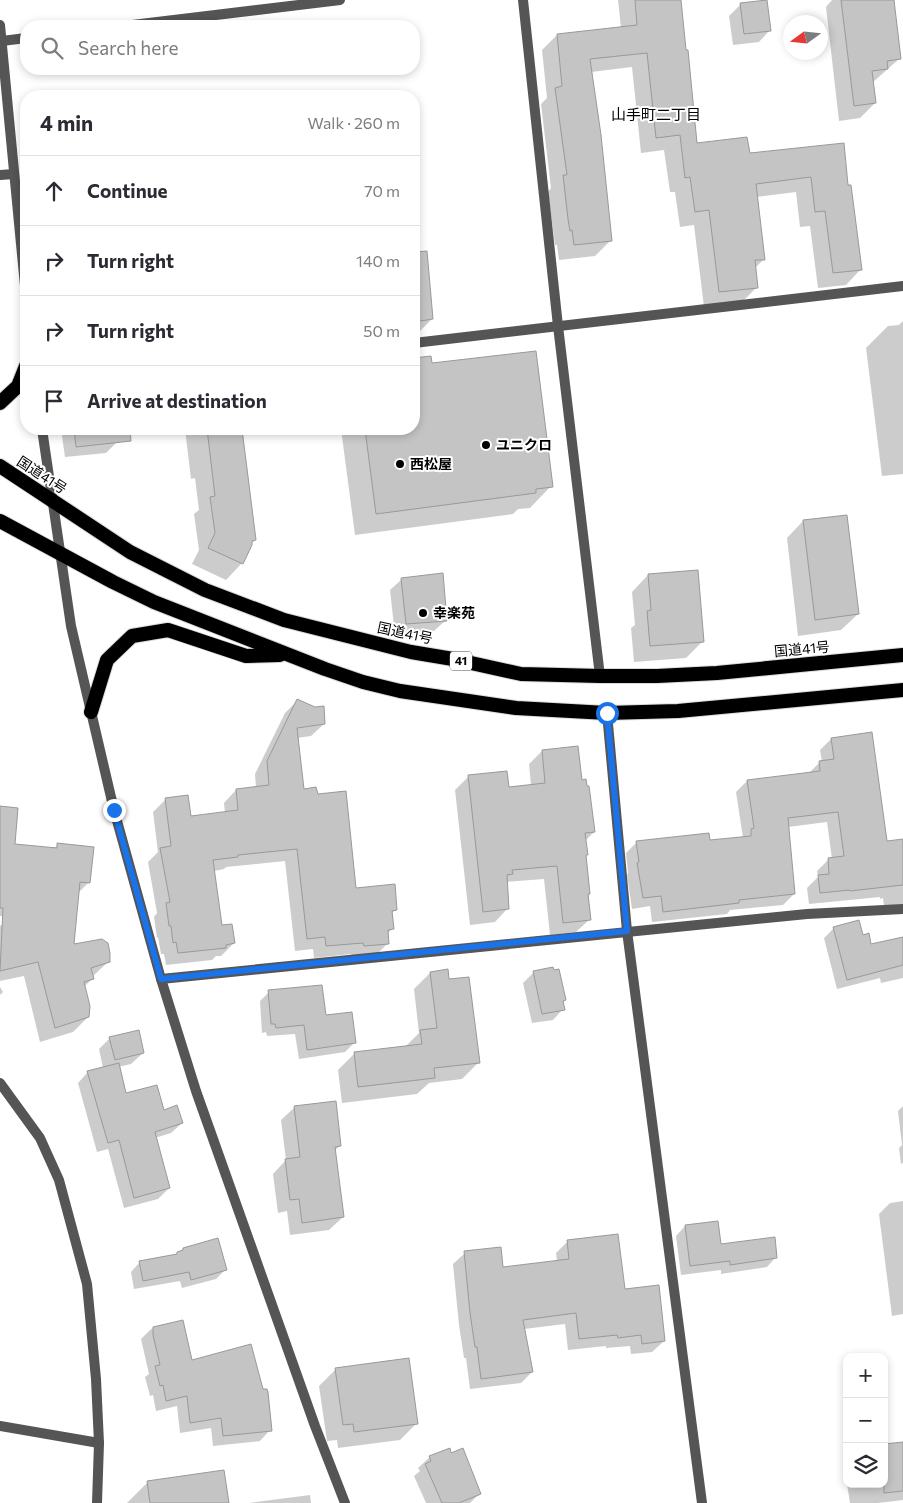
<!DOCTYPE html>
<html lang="en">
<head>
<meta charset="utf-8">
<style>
	:root { --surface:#fff; --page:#f7f7f7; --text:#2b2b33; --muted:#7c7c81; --line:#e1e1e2 }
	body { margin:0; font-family:Commissioner,"Noto Sans JP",sans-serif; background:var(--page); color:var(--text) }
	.controls { position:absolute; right:15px; bottom:15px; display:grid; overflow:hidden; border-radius:10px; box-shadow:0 2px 8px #0003 }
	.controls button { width:45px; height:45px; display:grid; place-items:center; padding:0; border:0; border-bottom:1px solid var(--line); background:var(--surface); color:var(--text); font:25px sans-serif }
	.compass { position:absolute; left:783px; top:15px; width:45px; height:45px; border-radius:50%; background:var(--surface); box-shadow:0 2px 8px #0003; rotate:255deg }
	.stop { position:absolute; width:15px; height:15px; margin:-11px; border:4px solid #1a73e8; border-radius:50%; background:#fff }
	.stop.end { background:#1a73e8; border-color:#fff; box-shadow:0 1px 5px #0008 }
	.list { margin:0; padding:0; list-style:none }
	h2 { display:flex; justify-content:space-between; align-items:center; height:65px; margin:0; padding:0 20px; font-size:21px }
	h2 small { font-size:16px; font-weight:400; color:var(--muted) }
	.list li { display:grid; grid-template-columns:32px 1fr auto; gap:15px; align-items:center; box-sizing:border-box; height:70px; padding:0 20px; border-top:1px solid var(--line) }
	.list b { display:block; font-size:19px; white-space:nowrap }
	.list em { font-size:16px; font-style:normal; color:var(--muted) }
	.icon { flex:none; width:28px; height:28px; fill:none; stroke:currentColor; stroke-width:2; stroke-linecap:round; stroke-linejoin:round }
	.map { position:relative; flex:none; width:903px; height:1503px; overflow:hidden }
	.search { position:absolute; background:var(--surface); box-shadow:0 2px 8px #0003; left:20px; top:20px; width:400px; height:55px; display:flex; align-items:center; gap:12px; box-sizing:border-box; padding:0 18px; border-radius:20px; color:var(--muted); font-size:19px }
	.panel { position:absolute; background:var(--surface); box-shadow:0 2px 8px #0003; left:20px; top:90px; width:400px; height:345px; border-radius:20px }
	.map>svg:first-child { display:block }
	.shadow { fill:#0003 }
	.building { fill:#c4c4c4; stroke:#999 }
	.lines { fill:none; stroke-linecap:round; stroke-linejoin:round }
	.trunk-casing { stroke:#dbdbdb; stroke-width:16 }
	.minor { stroke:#555; stroke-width:10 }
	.tertiary { stroke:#555; stroke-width:10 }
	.trunk { stroke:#000; stroke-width:14 }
	.route { stroke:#1a73e8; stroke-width:6 }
	.poi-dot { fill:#000; stroke:#fff; stroke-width:2 }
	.labels { text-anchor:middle; stroke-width:4; stroke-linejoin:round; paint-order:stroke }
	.shield { fill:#fff; stroke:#4c4c4c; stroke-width:1 }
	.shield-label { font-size:12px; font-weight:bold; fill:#000 }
	.poi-label { font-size:14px; font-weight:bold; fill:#000; stroke:#fff; text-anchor:start }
	.street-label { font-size:14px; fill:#000; stroke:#fff }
	.neighbourhood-label { font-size:15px; fill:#000; stroke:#fff }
</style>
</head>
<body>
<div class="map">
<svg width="903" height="1503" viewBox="0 0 903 1503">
	<rect width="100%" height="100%" fill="#fff"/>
	<g class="shadow">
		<polygon points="618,0 680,0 696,145 749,155 847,186 861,269 846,285 818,288 810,226 800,227 796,192 757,197 764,259 754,269 756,288 741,303 704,307 694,225 680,227 675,192 670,192 664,150 641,153 632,67 591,72 610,241 595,256 559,260 557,245 555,245 548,192 551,188 541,104 547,98 542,50 557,35 621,28"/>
		<polygon points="832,0 893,0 899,59 872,83 875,103 860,118 839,121 826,7"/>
		<polygon points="741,4 770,30 759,42 733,45 729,16"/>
		<polygon points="414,256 416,273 432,319 414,337"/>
		<polygon points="903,321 903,474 882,476 866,348 888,326 899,325"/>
		<polygon points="430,357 431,364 551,486 530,508 518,509 513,514 355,535 341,429 414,429 414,359"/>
		<polygon points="61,429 116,429 117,442 106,453 65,457"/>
		<polygon points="185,429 241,429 255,540 251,544 242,563 226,580 192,564 199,550 194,514 199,510 195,478 191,479"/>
		<polygon points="803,521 858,614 841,630 798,636 787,538"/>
		<polygon points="648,575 703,641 686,658 634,662 631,628 635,625 632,592"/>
		<polygon points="402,579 446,620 434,631 395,635 390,590"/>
		<polygon points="297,701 324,724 311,736 297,738 303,790 355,890 396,909 391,914 393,928 387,934 388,943 375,956 352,958 351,954 314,958 313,949 295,951 285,861 226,867 224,869 214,871 221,927 234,943 221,956 216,956 212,960 166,965 164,954 161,954 158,937 157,938 154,917 157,913 148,862 158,852 153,812 166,799 190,817 225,813 224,803 236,790 256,788 255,774 285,713"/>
		<polygon points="831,739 886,843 903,840 903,907 884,906 883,898 880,899 880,897 809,904 807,888 818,877 817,871 828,860 832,859 827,822 788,827 794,894 783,905 730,910 727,914 652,922 650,906 632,909 627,875 628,873 626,853 637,842 709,842 743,838 736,792 747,781 808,774 819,763 822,762 820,750"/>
		<polygon points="542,751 580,781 594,832 585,841 590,919 576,932 550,935 544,879 506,882 508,908 495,922 470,925 455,790 468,777 508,788 531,785 529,764"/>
		<polygon points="0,807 14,846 53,849 58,845 89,882 77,894 73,945 108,962 92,977 92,979 84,987 88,1017 73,1032 40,1042 24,976 0,981 0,926 15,916 0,916"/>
		<polygon points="834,928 871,946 903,938 903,978 881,983 880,978 837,989 824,938"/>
		<polygon points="447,971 448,981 479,1062 462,1079 429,1083 417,1094 342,1103 338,1070 355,1053 405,1047 419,1033 414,989 430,973"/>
		<polygon points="534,972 565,1000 562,1003 563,1009 553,1020 532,1023 523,983"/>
		<polygon points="0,987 3,992 0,995"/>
		<polygon points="269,992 325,1016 354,1043 345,1052 299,1059 295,1034 267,1036 266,1032 262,1033 260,1001"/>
		<polygon points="110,1038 143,1053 131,1064 118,1067 125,1095 182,1123 171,1133 155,1138 169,1188 158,1199 124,1208 108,1149 97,1152 78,1083 88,1072 103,1068 99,1049"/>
		<polygon points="903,1106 903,1163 901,1164 899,1148 902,1145 898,1111"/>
		<polygon points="295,1107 340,1146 334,1151 343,1217 329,1230 290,1235 287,1211 278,1213 273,1174 286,1160 281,1120"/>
		<polygon points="903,1201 903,1314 892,1316 879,1214 890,1203"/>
		<polygon points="685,1226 720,1246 776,1257 767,1267 721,1274 721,1270 681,1275 676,1236"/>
		<polygon points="568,1241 624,1290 664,1341 652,1352 631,1354 630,1346 606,1348 606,1346 568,1350 565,1324 524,1329 532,1372 521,1383 470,1389 466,1358 464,1358 459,1325 453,1264 465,1253 502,1268 557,1261 556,1253"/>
		<polygon points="183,1249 225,1270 216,1279 182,1288 180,1281 134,1289 131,1272 140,1262 174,1256"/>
		<polygon points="182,1322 191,1361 270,1430 260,1441 213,1446 211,1428 180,1433 177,1406 156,1411 153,1395 150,1396 145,1377 149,1374 141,1339 151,1329"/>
		<polygon points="336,1369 417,1423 400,1440 338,1448 337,1440 327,1441 319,1386"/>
		<polygon points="903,1443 903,1500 878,1503 850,1503 847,1484 884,1484"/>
		<polygon points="450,1454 479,1494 470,1503 426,1503 414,1476 420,1471 418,1468 430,1457"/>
		<polygon points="148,1482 228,1503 127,1503"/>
		<polygon points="310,1495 311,1503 249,1503"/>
	</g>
	<g class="building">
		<polygon points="635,0 681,0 686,50 688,50 697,143 747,137 750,153 844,143 848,185 851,185 862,270 833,273 825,211 815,212 811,177 756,184 765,260 755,260 758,288 719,292 709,210 695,212 690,177 685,178 680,135 656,138 647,53 590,59 601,135 612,241 574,245 572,230 570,231 568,219 563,175 567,175 555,88 562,86 557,34 637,25"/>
		<polygon points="767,0 771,31 744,34 740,3"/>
		<polygon points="841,0 894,0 901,59 887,61 888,69 872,71 876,103 854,106"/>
		<polygon points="427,251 433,319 414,322 414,252"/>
		<polygon points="536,351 553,487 536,489 536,493 376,514 365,429 414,429 414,358 431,356 432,363"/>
		<polygon points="74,429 130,429 131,441 76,447"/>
		<polygon points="207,429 242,429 256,540 252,541 252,545 243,564 208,548 215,533 210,497 215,496"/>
		<polygon points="847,515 859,614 815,620 803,520"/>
		<polygon points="698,570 704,642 650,646 647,611 651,610 648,574"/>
		<polygon points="443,573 447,621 406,624 401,578"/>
		<polygon points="297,699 315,707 324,706 325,724 297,728 304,789 316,787 318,794 346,791 356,888 395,884 397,910 392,911 394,929 388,930 389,944 364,946 363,943 326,946 325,937 307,939 297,849 238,855 238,857 213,860 222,925 232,924 235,943 226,945 226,948 178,953 176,942 173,943 171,926 169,926 166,903 170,902 160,848 171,846 165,798 188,795 191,816 238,810 236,789 269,785 267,761"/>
		<polygon points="872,732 887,841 903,839 903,885 850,891 850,890 820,893 818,875 829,874 828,858 844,856 838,812 788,818 795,894 739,900 739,903 663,912 661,896 643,898 637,863 639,862 636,841 709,833 710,840 751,836 751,829 754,828 747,780 820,771 819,761 834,759 831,738"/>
		<polygon points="578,746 582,780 586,779 587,786 589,786 595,832 585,833 588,855 586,855 590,894 588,894 591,920 563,923 557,866 512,870 513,874 507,875 509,909 483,912 468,775 507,771 509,787 545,783 542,750"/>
		<polygon points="0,806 18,808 15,844 57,848 57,843 94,847 90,883 80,882 74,944 102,939 108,943 110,953 110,962 91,968 94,979 84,982 90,1006 89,1017 55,1028 38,962 0,971 3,908 0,908"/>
		<polygon points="859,920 863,935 869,933 871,944 903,937 903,965 847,980 833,927"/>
		<polygon points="553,967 554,970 559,969 566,1000 563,1001 565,1010 542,1014 533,971"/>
		<polygon points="448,969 449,979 469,977 480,1063 434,1068 435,1078 358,1087 354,1052 422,1044 420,1030 437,1028 430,972"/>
		<polygon points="322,985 326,1015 352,1012 356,1043 307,1050 304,1025 276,1028 275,1024 271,1024 268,990"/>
		<polygon points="139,1030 144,1053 115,1060 109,1037"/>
		<polygon points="119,1063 126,1093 157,1085 164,1110 177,1105 183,1123 155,1132 170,1188 134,1198 119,1140 108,1143 87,1071"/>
		<polygon points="336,1101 341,1146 335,1147 344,1217 302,1223 299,1199 290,1200 285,1159 300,1157 294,1106"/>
		<polygon points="718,1221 721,1244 775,1237 777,1258 730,1265 730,1261 690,1266 685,1225"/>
		<polygon points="618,1234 625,1289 659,1285 665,1341 642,1344 641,1335 618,1338 617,1335 579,1339 576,1313 523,1320 533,1372 481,1379 477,1347 475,1347 470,1313 464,1251 501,1247 503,1267 569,1259 567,1240"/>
		<polygon points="218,1238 227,1270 191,1280 189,1272 143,1281 139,1261 177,1254 177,1252 183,1250 183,1248"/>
		<polygon points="183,1320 192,1360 251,1344 263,1389 267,1389 268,1392 272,1431 223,1436 221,1418 190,1423 187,1396 166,1401 163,1385 160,1386 155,1366 160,1365 153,1335 153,1327"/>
		<polygon points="409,1358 418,1424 354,1432 353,1424 343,1425 335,1368"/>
		<polygon points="903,1442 903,1491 884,1493 884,1444"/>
		<polygon points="450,1448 451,1453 463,1448 481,1494 459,1503 442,1503 425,1464 431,1461 429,1456"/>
		<polygon points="224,1470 229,1503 150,1503 147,1481"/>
	</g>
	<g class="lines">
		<g class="trunk-casing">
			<g id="trunk">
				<polyline points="0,403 18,386 26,366"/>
				<polyline points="0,466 130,552 205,590 284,620 411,652 453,659 521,674 600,676 657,676 717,673 903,655"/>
				<polyline points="0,521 113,582 154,602 325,669 363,682 400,691 516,708 607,713 678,711 903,690"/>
				<polyline points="91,712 107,660 132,636 168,630 246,656 280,655"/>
			</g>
		</g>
		<g class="minor">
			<polyline points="523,0 558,326 600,676"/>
			<polyline points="124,26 340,0"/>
			<polyline points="2,41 26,38"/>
			<polyline points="0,175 14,174"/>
			<polyline points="414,343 903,286"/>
			<polyline points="607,713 627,931 702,1503"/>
			<polyline points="161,979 807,914 903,909"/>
			<polyline points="0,1083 40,1138 59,1180 87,1284 96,1379 99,1443 97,1503"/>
			<polyline points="0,1426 99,1443"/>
		</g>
		<g class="tertiary">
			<polyline points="0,25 26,296"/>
			<polyline points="42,429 71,626 114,810 161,979 196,1091 315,1426 345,1503"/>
		</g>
		<use href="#trunk" class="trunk"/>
	</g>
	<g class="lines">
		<polyline class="route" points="114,810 161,979 627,931 607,713"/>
	</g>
	<g class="poi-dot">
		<circle cx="486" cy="445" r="5"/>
		<circle cx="400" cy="464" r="5"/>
		<circle cx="423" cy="613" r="5"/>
	</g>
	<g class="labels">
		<rect class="shield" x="450" y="651.5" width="22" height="19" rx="4"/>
		<g class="shield-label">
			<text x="461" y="665">41</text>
		</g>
		<g class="poi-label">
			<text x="496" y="450">ユニクロ</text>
			<text x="410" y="469">西松屋</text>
			<text x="433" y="618">幸楽苑</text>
		</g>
		<g class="street-label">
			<text transform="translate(42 475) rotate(33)" y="5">国道41号</text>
			<text transform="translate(405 633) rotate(12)" y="5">国道41号</text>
			<text transform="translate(802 649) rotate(-5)" y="5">国道41号</text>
		</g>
		<g class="neighbourhood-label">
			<text x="656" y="120">山手町二丁目</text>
		</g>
	</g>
</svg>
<div class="controls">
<button>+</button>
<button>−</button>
<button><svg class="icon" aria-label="layers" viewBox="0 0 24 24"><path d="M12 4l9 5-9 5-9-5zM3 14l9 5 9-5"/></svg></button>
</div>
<svg class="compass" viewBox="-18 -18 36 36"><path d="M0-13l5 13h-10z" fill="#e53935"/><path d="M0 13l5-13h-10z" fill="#7c7c81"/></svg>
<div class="stop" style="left:607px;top:713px"></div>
<div class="stop end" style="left:114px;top:810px"></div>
<div class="search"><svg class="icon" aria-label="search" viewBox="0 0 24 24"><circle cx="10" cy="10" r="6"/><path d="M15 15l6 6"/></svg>Search here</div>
<section class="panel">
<h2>4 min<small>Walk · 260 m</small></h2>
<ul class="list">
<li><svg class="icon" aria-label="ahead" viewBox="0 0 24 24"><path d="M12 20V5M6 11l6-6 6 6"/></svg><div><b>Continue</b></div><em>70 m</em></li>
<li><svg class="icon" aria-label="right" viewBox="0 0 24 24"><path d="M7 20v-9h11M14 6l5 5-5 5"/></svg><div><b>Turn right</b></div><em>140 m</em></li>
<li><svg class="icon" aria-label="right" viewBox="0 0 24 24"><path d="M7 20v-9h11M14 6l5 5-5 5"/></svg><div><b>Turn right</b></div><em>50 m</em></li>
<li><svg class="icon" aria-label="arrive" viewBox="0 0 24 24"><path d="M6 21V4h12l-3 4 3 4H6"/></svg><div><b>Arrive at destination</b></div></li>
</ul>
</section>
</div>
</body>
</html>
